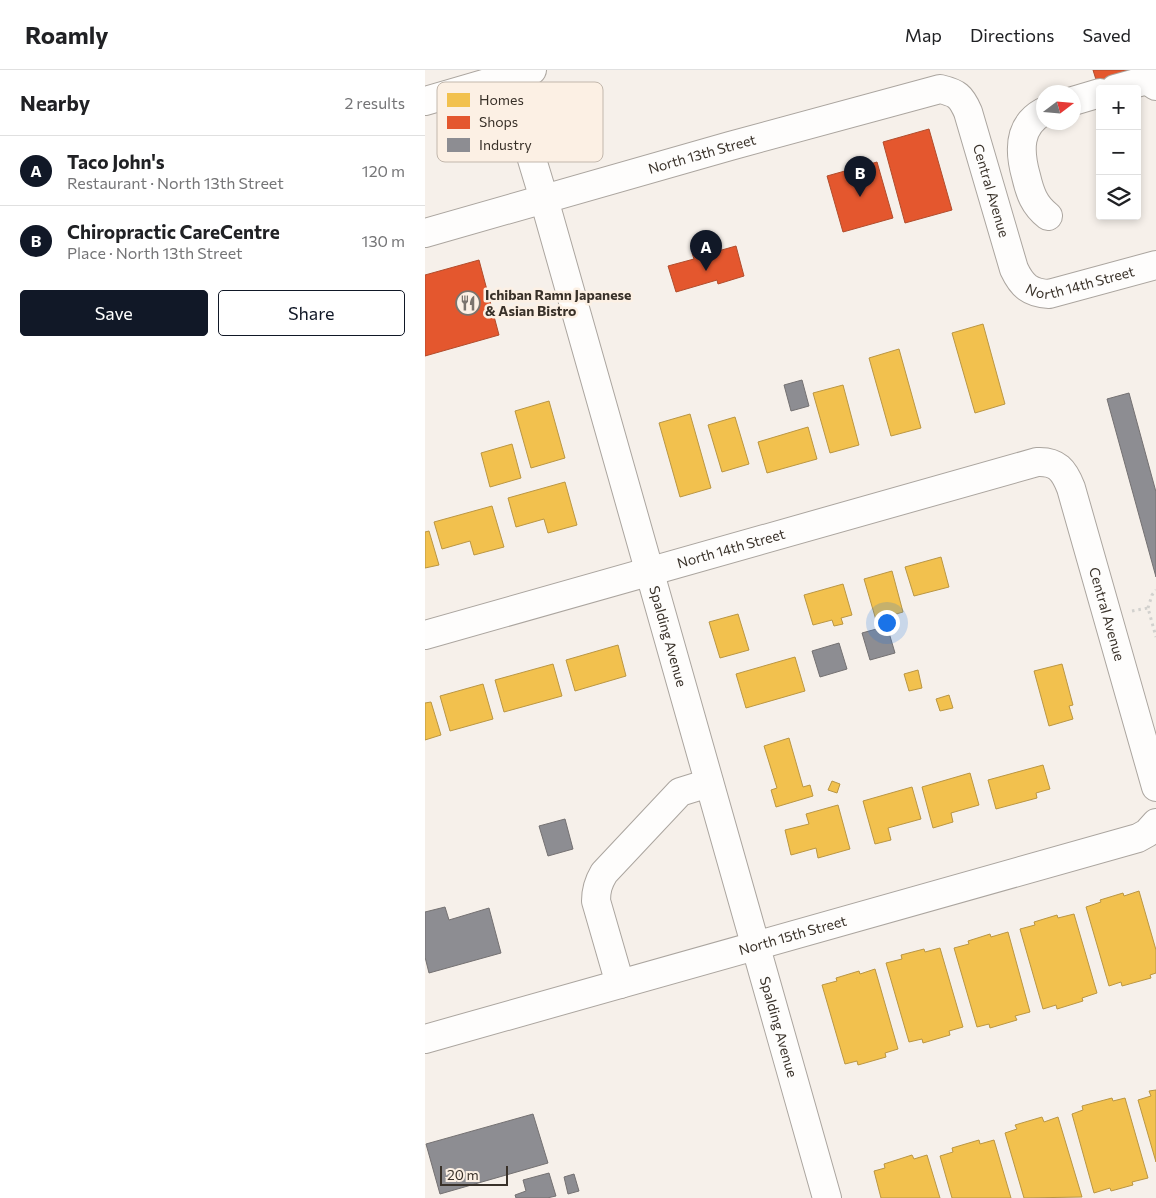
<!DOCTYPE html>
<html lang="en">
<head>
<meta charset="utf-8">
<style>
	:root { --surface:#fff; --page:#f6f6f6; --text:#202124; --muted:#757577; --line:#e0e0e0; --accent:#111827 }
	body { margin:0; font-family:Commissioner,sans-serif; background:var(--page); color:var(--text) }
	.controls { position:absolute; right:15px; top:15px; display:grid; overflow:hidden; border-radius:5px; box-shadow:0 2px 8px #0003 }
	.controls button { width:45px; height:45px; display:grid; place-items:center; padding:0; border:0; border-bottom:1px solid var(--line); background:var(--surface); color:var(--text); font:25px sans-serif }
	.compass { position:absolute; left:611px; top:15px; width:45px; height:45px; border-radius:50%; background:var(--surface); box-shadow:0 2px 8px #0003; rotate:74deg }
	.scale { position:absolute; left:15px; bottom:12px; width:68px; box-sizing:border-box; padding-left:5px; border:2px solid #393129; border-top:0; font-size:14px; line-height:18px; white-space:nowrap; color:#393129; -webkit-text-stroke:4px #fcf0e4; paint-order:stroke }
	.you { position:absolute; left:461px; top:552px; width:18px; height:18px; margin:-12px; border:4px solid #fff; border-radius:50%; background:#1a73e8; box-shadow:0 0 0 8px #1a73e833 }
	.badge { display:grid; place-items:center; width:32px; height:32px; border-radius:50%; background:var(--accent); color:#fff; font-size:16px; font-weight:700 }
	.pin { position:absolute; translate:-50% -41px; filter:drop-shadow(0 1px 2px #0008) }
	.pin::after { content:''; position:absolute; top:26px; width:18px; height:15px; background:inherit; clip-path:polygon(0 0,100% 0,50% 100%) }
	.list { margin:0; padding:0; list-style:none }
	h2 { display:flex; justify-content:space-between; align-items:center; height:65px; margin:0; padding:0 20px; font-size:21px }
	h2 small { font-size:16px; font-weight:400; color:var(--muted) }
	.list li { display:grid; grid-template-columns:32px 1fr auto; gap:15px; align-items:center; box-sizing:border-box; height:70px; padding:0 20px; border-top:1px solid var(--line) }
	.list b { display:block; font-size:19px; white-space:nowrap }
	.list p { margin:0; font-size:16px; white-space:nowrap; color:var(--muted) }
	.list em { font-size:16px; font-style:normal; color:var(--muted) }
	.actions { display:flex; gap:10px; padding:15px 20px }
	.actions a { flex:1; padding:11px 0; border:1px solid var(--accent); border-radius:5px; text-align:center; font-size:18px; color:var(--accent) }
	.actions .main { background:var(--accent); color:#fff }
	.icon { flex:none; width:28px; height:28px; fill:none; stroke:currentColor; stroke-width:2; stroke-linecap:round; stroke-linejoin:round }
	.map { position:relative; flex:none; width:731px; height:1128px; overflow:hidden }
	header { display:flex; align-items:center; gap:30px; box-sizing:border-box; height:70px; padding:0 25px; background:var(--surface); border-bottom:1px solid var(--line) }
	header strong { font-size:24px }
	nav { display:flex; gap:28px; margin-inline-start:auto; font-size:18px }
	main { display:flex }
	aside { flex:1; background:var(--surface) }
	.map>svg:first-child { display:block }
	.homes { fill:#f2c14e; stroke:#ba9643 }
	.shops { fill:#e4572e; stroke:#b14c2c }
	.industry { fill:#8d8d92; stroke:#747172 }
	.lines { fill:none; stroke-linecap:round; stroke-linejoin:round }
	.minor-casing { stroke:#aba59f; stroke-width:30 }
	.major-casing { stroke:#aba59f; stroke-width:30 }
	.path { stroke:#d2d1ce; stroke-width:3; stroke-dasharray:2.5 4; stroke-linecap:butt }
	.minor { stroke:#fefdfc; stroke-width:28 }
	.major { stroke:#fefdfc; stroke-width:28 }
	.labels { text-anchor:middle; stroke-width:5; stroke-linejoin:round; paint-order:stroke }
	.street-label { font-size:14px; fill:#393129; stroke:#fcf0e4 }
	.poi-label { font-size:14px; font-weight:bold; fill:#393129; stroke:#fcf0e4; text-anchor:start }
	.key { fill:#fcf0e4; stroke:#c2b7ac; stroke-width:1 }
	.key-label { font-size:14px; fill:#393129 }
</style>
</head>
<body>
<header>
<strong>Roamly</strong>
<nav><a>Map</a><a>Directions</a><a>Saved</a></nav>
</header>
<main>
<aside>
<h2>Nearby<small>2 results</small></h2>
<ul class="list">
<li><span class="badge">A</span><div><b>Taco John's</b><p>Restaurant · North 13th Street</p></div><em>120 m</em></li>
<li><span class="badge">B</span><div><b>Chiropractic CareCentre</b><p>Place · North 13th Street</p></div><em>130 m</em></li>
</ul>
<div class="actions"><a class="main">Save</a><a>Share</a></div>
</aside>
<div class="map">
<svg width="731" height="1128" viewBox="0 0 731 1128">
	<rect width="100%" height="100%" fill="#f6f0ea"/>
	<g class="homes">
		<polygon points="558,254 580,334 550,343 527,263"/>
		<polygon points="474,279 496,358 466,366 444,288"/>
		<polygon points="418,315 434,375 405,383 388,323"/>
		<polygon points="124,331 140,388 106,398 90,341"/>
		<polygon points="265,344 286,418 255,427 234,353"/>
		<polygon points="310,347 324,394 297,402 283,355"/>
		<polygon points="383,357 392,389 342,403 333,372"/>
		<polygon points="87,374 96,408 65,417 56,383"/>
		<polygon points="140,412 152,455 123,463 119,449 91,457 83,428"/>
		<polygon points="67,436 79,477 49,485 45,471 17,479 9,452"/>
		<polygon points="4,461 14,495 0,498 0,462"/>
		<polygon points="516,487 524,517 489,526 480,497"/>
		<polygon points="467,501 478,542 451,550 439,509"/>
		<polygon points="418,514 427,545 416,548 418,554 409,556 407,550 388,555 379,525"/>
		<polygon points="313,544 324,580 295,588 284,552"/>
		<polygon points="193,575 201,606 150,621 141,590"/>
		<polygon points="370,587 380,621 321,638 311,604"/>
		<polygon points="128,594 137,626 79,642 70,610"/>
		<polygon points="637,594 648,635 644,636 648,649 624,656 609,601"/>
		<polygon points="493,600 497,618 484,621 479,604"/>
		<polygon points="58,614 68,649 25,661 15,626"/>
		<polygon points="524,625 528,638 515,641 511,629"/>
		<polygon points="6,632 16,665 0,670 0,633"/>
		<polygon points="364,668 378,717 385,715 388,726 351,737 346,720 352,718 339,676"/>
		<polygon points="618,695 625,719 611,723 612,728 571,739 563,710"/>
		<polygon points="545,703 554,735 526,743 528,752 508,758 497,717"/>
		<polygon points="407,711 415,714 412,723 403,720"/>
		<polygon points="487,717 496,749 463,758 466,770 450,774 438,731"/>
		<polygon points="413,735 425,779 393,788 391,778 366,785 360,760 384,754 381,744"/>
		<polygon points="714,821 731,880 731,903 725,905 726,908 697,916 696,912 684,916 661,837 676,832 675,830 698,823 699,826"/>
		<polygon points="649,844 672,923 657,928 658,931 632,939 631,935 618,939 595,859 610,855 609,852 632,845 633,848"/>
		<polygon points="583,862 605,942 590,946 592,950 565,958 564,954 552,957 529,878 544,874 543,871 565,864 566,867"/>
		<polygon points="515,878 538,957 524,961 525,965 498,973 497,969 484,972 461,893 477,889 476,885 499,879 500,882"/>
		<polygon points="450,899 473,979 460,983 461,987 433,995 432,991 420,994 397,915 412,911 411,908 434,901 435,904"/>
		<polygon points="731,1020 731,1092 713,1030 726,1026 724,1021"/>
		<polygon points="687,1028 688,1031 700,1028 723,1108 707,1112 708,1115 686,1121 685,1118 669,1123 647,1044 658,1040 657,1036"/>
		<polygon points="617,1047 619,1052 633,1047 657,1127 599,1128 580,1063 592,1059 590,1055"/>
		<polygon points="554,1070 555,1074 569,1070 586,1128 527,1128 515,1086 528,1082 527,1078"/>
		<polygon points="487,1085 489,1089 502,1085 515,1128 456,1128 449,1101 460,1098 459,1094"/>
	</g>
	<g class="shops">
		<polygon points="668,0 731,0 673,16"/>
		<polygon points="504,59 527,140 480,153 458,72"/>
		<polygon points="452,92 468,148 418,162 402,106"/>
		<polygon points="311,176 319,206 293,214 292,210 251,222 243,196 269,189 267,183 285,178 286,183"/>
		<polygon points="54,190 74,265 0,286 0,205"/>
	</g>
	<g class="industry">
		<polygon points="377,310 384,336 366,341 359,315"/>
		<polygon points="704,323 731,422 731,507 682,329"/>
		<polygon points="462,556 470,583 445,590 437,563"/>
		<polygon points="414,573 422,599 395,607 387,581"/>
		<polygon points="140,749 148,779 123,786 114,756"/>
		<polygon points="20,837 24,850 64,838 76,883 4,903 0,887 0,842"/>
		<polygon points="108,1044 123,1093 15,1124 1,1074"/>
		<polygon points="124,1103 131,1126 122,1128 91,1128 90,1125 101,1121 98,1110"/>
		<polygon points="149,1104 154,1121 143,1124 139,1107"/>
	</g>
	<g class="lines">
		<g class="minor-casing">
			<g id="minor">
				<path id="s1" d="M82,7l37,122 283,999"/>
				<polyline points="690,19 722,10 731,16"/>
				<polyline points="648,31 675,23"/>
				<path d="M618,42c-25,14 -24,39 -17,64 4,17 8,29 22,40"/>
				<path id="s2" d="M0,163l305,-87 210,-57c17,4 21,7 28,23l46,157c8,17 16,24 35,25l107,-29"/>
				<path id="s3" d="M0,565l612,-173c20,-1 27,8 34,26l85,299"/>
				<path d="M195,914l-24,-83c0,-11 2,-18 8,-28l76,-81 29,-9"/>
				<path id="s4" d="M0,969l713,-201 9,-5 9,-10"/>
			</g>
		</g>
		<g class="major-casing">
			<polyline id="major" points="0,31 107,0"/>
		</g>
		<g class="path">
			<polyline points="723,538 727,525 731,520"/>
			<polyline points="707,541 723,538 731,567"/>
		</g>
		<use href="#minor" class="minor"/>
		<use href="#major" class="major"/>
	</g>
	<defs>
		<g id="restaurant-ring" transform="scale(1.25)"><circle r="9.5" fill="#fcf0e4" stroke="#7b746d" stroke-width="1.5"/><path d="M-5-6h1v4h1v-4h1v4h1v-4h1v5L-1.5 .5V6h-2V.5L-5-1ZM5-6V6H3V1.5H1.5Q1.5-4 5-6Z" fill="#7b746d"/></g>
	</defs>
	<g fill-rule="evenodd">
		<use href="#restaurant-ring" x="43" y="233"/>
	</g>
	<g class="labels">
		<g class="street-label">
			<text dy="5" stroke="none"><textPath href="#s2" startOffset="288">North 13th Street</textPath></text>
			<text dy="5" stroke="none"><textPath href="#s2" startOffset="655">Central Avenue</textPath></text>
			<text dy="5" stroke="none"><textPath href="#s2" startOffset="815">North 14th Street</textPath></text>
			<text dy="5" stroke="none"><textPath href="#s3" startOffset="318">North 14th Street</textPath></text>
			<text dy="5" stroke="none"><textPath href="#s3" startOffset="814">Central Avenue</textPath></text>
			<text dy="5" stroke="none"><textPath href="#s1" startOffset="582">Spalding Avenue</textPath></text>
			<text dy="5" stroke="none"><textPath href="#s4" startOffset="382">North 15th Street</textPath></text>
			<text dy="5" stroke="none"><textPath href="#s1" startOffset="988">Spalding Avenue</textPath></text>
		</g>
		<g class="poi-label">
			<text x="60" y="230">Ichiban Ramn Japanese<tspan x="60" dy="16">&amp; Asian Bistro</tspan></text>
		</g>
	</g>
	<rect x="12" y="12" width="166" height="80" rx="8" class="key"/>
	<rect x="22" y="23" width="23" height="14" fill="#f2c14e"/>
	<rect x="22" y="46" width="23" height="13" fill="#e4572e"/>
	<rect x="22" y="68" width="23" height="14" fill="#8d8d92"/>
	<g class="key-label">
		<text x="54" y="35">Homes</text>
		<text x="54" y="57">Shops</text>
		<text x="54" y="80">Industry</text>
	</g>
</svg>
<div class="controls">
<button>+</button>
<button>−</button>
<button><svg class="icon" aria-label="layers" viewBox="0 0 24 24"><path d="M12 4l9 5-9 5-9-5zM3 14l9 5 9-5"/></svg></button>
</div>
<svg class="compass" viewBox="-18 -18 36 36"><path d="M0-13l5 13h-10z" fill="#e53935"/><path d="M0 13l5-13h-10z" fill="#757577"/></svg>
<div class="scale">20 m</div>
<div class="you"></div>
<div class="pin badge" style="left:281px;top:201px">A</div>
<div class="pin badge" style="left:435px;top:127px">B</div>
</div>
</main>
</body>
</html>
